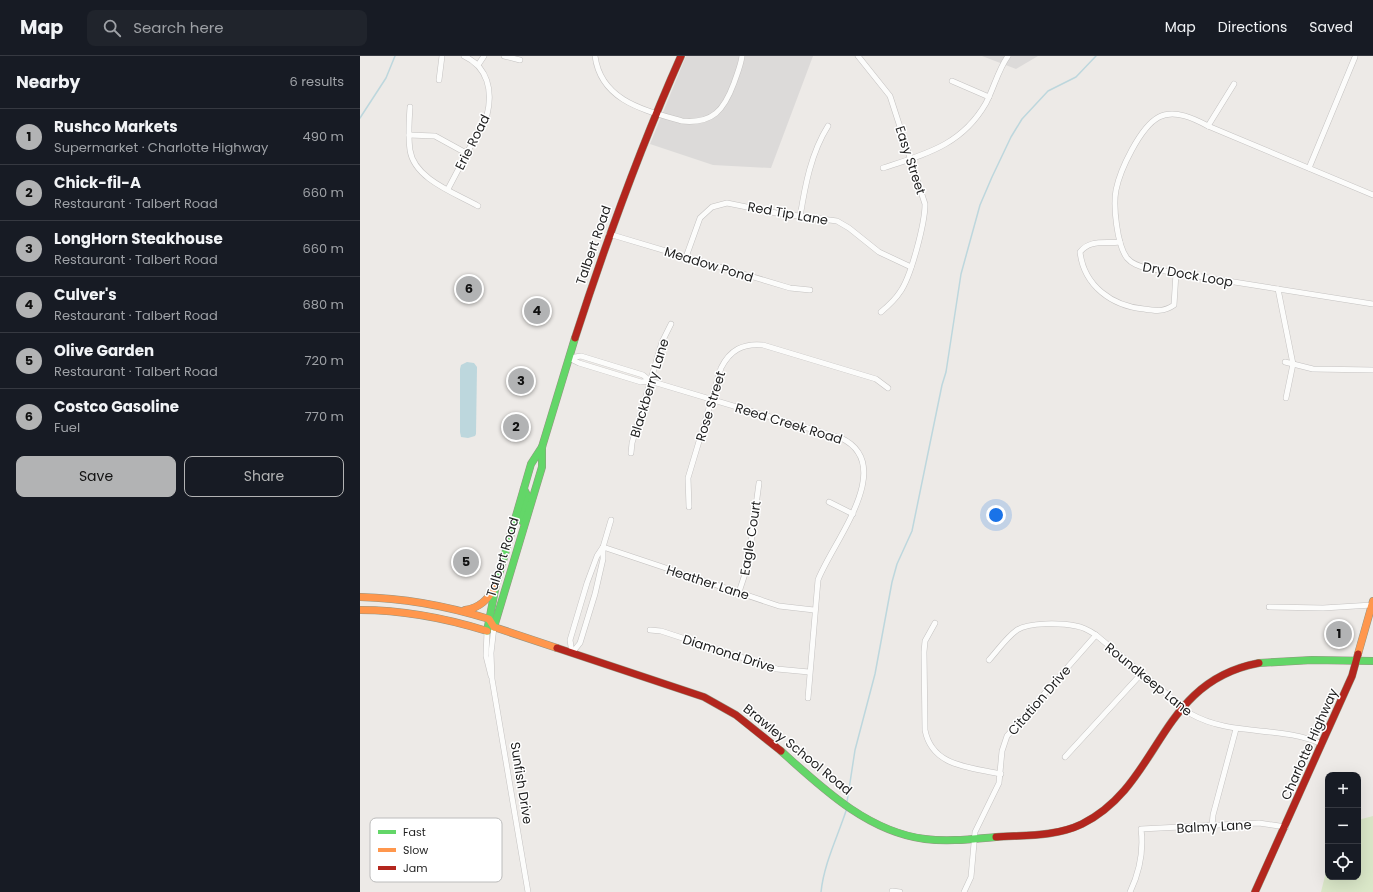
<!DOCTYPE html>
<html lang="en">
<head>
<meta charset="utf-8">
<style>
	:root { --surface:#171b24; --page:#20242c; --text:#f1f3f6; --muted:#9ea1a6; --line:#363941; --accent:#b2b3b4 }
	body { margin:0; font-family:Poppins,sans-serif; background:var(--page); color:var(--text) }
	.controls { position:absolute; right:12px; bottom:12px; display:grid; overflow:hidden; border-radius:8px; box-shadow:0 4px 16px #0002 }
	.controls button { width:36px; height:36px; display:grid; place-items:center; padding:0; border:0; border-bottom:1px solid var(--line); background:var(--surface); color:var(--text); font:20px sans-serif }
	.you { position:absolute; left:636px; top:459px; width:14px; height:14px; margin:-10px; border:3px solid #fff; border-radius:50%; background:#1a73e8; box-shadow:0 0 0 6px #1a73e833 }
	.badge { display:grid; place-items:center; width:26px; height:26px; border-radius:50%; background:var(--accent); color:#111; font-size:13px; font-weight:700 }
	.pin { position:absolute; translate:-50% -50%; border:2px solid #fff; box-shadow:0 1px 4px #0006 }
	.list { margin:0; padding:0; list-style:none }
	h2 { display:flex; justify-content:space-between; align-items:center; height:52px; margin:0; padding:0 16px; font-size:17px }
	h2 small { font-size:13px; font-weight:400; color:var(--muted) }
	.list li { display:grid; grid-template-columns:26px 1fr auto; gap:12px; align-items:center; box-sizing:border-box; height:56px; padding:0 16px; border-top:1px solid var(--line) }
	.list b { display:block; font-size:15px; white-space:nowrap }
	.list p { margin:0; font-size:13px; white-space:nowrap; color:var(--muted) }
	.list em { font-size:13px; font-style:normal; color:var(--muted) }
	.actions { display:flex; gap:8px; padding:12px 16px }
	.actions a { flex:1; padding:9px 0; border:1px solid var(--accent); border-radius:8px; text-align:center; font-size:14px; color:var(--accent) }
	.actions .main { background:var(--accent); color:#111 }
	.icon { flex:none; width:22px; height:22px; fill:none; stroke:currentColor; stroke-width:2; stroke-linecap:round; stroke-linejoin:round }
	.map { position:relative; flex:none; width:1013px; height:836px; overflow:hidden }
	header { display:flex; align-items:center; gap:24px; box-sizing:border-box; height:56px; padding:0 20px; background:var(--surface); border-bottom:1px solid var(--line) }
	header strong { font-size:19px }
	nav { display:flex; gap:22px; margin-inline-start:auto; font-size:14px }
	.search { width:280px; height:36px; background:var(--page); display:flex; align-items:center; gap:10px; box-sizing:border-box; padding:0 14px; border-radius:8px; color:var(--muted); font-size:15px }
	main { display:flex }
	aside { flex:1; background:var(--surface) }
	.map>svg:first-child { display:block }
	.residential { fill:#dcdad9 }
	.grass { fill:#dae7c8 }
	.water { fill:#bdd7dd }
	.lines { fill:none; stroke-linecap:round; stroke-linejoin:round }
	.stream { stroke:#bdd7dd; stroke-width:1.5 }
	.street-casing { stroke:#c4c2c1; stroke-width:6 }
	.fast-casing { stroke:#949481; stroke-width:8 }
	.slow-casing { stroke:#949481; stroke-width:8 }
	.jam-casing { stroke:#949481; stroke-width:8 }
	.street { stroke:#fcfcfb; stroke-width:5 }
	.fast { stroke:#63d668; stroke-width:7 }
	.slow { stroke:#ff974d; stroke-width:7 }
	.jam { stroke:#b3261e; stroke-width:7 }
	.labels { text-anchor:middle; stroke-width:3; stroke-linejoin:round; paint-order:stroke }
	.street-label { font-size:13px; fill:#1e1e1e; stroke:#fff }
	.key { fill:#fff; stroke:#bcbcbc; stroke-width:1 }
	.key-label { font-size:11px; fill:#1e1e1e }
</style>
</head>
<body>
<header>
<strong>Map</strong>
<div class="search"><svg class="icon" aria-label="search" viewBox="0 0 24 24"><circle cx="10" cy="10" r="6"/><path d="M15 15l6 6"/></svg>Search here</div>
<nav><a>Map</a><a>Directions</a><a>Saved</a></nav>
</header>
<main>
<aside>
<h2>Nearby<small>6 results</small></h2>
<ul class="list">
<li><span class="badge">1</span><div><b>Rushco Markets</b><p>Supermarket · Charlotte Highway</p></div><em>490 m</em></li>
<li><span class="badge">2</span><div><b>Chick-fil-A</b><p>Restaurant · Talbert Road</p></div><em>660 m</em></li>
<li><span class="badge">3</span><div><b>LongHorn Steakhouse</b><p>Restaurant · Talbert Road</p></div><em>660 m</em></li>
<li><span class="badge">4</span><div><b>Culver's</b><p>Restaurant · Talbert Road</p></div><em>680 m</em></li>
<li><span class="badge">5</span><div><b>Olive Garden</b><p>Restaurant · Talbert Road</p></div><em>720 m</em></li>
<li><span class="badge">6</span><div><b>Costco Gasoline</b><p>Fuel</p></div><em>770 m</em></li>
</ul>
<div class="actions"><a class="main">Save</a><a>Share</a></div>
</aside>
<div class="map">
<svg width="1013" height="836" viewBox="0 0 1013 836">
	<rect width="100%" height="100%" fill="#edeae7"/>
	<g class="residential">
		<polygon points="326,0 453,0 411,112 353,109 290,88"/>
		<polygon points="622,0 678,0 656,13"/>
	</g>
	<polygon class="grass" points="1013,760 1013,836 961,836 968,808 968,821 998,821 998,764"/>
	<polygon class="water" points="107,306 114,307 117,311 116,378 115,380 108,382 101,381 100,376 100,313 101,309"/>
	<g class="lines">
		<g class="stream">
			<polyline points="0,62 26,22 35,0"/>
			<polyline points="487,746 495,694 515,618 532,526 537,508 552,475 582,329 586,316 601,218 620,149 632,121 651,81 662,63 688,35 716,21 736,0"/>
			<path d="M461,836c3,-29 17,-56 26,-84"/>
		</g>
		<g class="street-casing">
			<g id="street">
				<polyline points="144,0 160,4"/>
				<path d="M235,0c6,45 49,54 87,65 31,3 42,-11 52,-38 3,-9 7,-18 8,-27"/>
				<path d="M498,0l32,40 35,108c0,19 -14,73 -25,88 -5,8 -12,14 -19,20"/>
				<polyline points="118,9 124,0"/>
				<polyline points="79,24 82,0"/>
				<polyline points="592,25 629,41"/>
				<path d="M50,51c-1,14 -2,29 0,43 4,29 45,43 68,56"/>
				<polyline points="848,70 874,28"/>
				<polyline points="49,79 75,80 106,97"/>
				<path d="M523,112c43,-14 79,-23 103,-65 8,-15 12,-33 22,-47"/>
				<polyline points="949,112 995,1"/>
				<path d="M88,133l39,-74c6,-24 1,-48 -23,-59"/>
				<path d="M1013,139l-165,-69c-13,-7 -33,-17 -49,-9 -19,10 -39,53 -43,73 -3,16 1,55 11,68 5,6 12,8 19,10l227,36"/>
				<path d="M440,161c5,-31 11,-64 28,-91"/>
				<polyline points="249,178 430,232 450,234"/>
				<path d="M760,186c-15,2 -30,-3 -40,10 4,34 32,54 64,57 12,2 20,3 30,-4l2,-32"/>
				<polyline points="326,201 340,162 352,151 367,147 416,157 477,165 489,172 519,196 551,211"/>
				<polyline points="918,233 933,308 926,342"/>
				<path d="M209,302l10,5 62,19 9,-1 191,57c57,27 -9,105 -23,142l-10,118"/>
				<polyline points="209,302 221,300 283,319 290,325"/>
				<polyline points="925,306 953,313 1013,314"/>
				<polyline points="271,397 272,387 302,286 311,268"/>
				<polyline points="469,446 493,458"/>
				<path d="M329,451l-1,-29 33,-110c9,-18 22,-25 42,-23l113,34 12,9"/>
				<polyline points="243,491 419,550 454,554"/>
				<polyline points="379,536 388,509 399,427"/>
				<polyline points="909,551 963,552 1012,549"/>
				<path d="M575,567l-10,18 -1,11 1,78c7,37 45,37 76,44"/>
				<polyline points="134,571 131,597 132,623 168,836"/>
				<polyline points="290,574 301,575 417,613 449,616"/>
				<polyline points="127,575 126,600 131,620"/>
				<polyline points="212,597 210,584 227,527 237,500 243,491 251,464"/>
				<polyline points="212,597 220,587 235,538 243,503 243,492"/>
				<path d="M629,604c9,-10 17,-22 28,-30 12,-8 45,-7 59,-4 8,1 14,5 20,9l95,79c41,23 89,11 131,30"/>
				<polyline points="705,701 782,617"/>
				<polyline points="852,770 853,759 876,673"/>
				<polyline points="532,835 540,836"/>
				<polyline points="604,836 611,821 615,776 639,727 642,695 647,680 736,579"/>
				<path d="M770,836c10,-21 14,-40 11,-63l118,-6 27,4"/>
			</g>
		</g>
		<g class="fast-casing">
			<g id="fast">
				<polyline points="162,465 167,439 164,433"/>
				<polyline points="134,571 182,411 182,391 215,282"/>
				<polyline points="127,575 136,529 171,408 182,391"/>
				<polyline points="899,607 952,604 1013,605"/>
				<path d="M421,695c41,37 87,81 144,88 24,3 47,0 71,-2"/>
			</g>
		</g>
		<g class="slow-casing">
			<g id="slow">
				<path d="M0,541c44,1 87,9 129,22l5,8 63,21"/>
				<path d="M0,554c44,0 85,8 127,21"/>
				<path d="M105,554c15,-2 23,-11 30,-23"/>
				<polyline points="998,598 1013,545"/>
			</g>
		</g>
		<g class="jam-casing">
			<g id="jam">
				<path d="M215,282c31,-96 65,-190 106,-282"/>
				<polyline points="197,592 344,641 376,659 421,695"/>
				<path d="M636,781c28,-2 59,0 86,-13 80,-40 75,-142 177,-161"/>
				<polyline points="895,836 992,620 998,598"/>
			</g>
		</g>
		<use href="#street" class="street"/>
		<use href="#fast" class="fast"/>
		<use href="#slow" class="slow"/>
		<use href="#jam" class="jam"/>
	</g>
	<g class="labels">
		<g class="street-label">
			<text transform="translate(112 86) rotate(-63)" y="5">Erie Road</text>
			<text transform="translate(551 104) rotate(72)" y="5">Easy Street</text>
			<text transform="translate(428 157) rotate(10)" y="5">Red Tip Lane</text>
			<text transform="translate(233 189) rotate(-71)" y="5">Talbert Road</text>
			<text transform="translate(349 208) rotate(17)" y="5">Meadow Pond</text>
			<text transform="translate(828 218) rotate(10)" y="5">Dry Dock Loop</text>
			<text transform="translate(289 332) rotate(-73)" y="5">Blackberry Lane</text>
			<text transform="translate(350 350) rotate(-73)" y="5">Rose Street</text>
			<text transform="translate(429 367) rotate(17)" y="5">Reed Creek Road</text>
			<text transform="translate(390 482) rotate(-81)" y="5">Eagle Court</text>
			<text transform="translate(142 501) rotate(-73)" y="5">Talbert Road</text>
			<text transform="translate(348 526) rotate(18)" y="5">Heather Lane</text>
			<text transform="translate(369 597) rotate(18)" y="5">Diamond Drive</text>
			<text transform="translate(789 623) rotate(39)" y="5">Roundkeep Lane</text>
			<text transform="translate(679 644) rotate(-49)" y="5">Citation Drive</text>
			<text transform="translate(949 688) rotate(-66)" y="5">Charlotte Highway</text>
			<text transform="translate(438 693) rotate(39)" y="5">Brawley School Road</text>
			<text transform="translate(162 727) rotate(81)" y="5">Sunfish Drive</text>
			<text transform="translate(854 770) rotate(-3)" y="5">Balmy Lane</text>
		</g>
	</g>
	<rect x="10" y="762" width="132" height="64" rx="6" class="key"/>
	<rect x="18" y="774" width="18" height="4" fill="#63d668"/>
	<rect x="18" y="792" width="18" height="4" fill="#ff974d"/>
	<rect x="18" y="810" width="18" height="4" fill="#b3261e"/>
	<g class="key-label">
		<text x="43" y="780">Fast</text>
		<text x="43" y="798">Slow</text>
		<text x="43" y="816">Jam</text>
	</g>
</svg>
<div class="controls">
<button>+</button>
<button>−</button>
<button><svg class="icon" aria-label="locate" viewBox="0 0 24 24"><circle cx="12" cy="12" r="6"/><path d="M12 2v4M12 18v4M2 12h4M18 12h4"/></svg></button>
</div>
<div class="you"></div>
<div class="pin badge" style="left:979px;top:578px">1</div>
<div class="pin badge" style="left:156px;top:371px">2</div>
<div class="pin badge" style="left:161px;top:325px">3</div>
<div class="pin badge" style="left:177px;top:255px">4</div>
<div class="pin badge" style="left:106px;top:506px">5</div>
<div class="pin badge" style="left:109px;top:233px">6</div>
</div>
</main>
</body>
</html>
